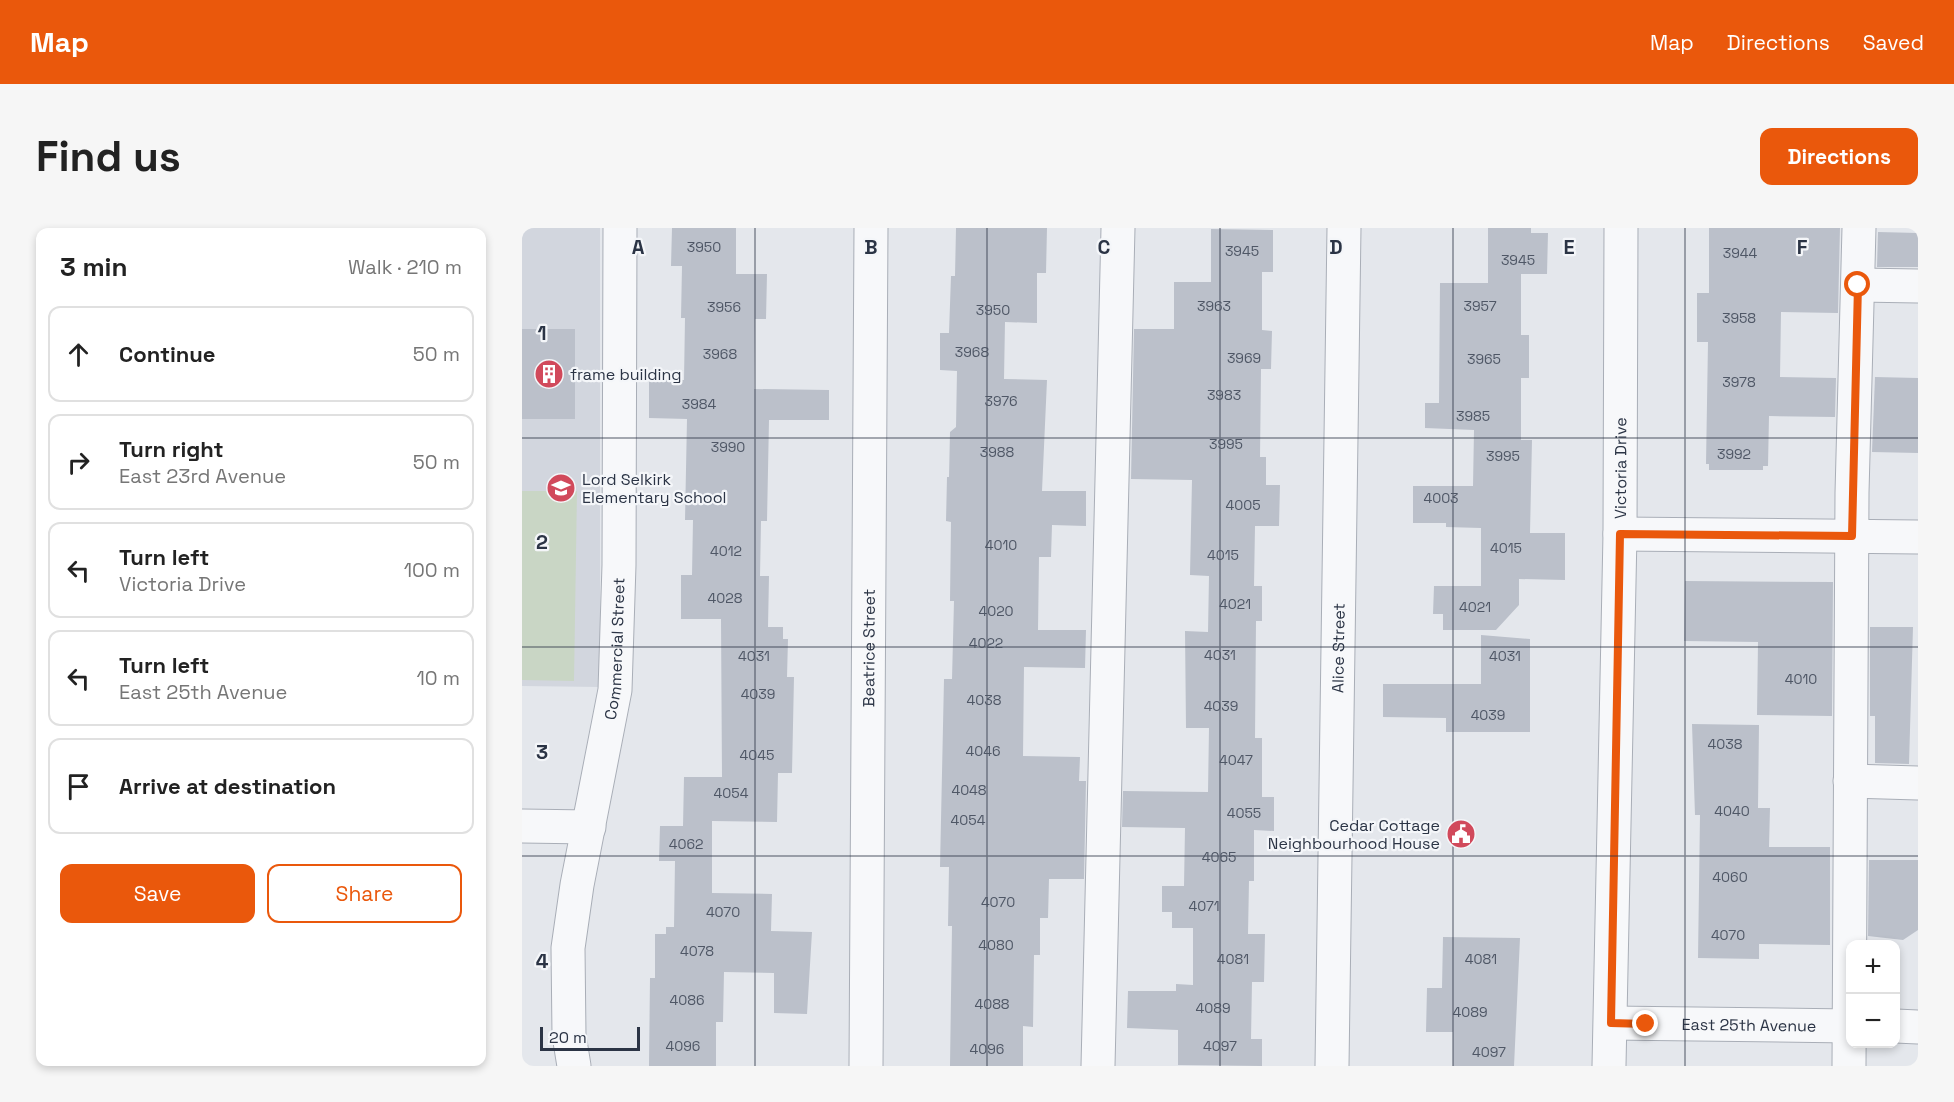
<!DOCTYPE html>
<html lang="en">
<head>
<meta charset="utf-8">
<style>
	:root { --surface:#fff; --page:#f6f6f6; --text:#222; --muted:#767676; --line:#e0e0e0; --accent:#ea580c }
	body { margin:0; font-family:"Space Grotesk",sans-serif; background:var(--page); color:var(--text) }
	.controls { position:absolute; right:18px; bottom:18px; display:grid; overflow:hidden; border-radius:12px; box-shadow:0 3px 9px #0003 }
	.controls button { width:54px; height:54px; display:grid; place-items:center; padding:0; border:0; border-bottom:2px solid var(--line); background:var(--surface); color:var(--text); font:30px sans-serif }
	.scale { position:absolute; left:18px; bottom:15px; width:100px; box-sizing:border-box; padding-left:6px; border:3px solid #2b3445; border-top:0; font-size:16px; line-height:21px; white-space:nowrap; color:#2b3445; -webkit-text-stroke:4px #f4f6f9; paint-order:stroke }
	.stop { position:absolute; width:18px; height:18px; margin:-14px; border:4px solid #ea580c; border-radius:50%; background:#fff }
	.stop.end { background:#ea580c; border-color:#fff; box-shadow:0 2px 6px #0008 }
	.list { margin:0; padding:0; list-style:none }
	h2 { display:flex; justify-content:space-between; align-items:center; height:78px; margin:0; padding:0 24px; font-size:26px }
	h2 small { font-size:20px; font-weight:400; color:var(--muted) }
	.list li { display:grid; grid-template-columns:39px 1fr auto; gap:18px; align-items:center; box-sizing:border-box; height:96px; margin:0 12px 12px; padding:0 12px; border:2px solid var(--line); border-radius:12px }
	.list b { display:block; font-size:22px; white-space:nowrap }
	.list p { margin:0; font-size:20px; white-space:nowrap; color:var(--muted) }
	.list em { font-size:20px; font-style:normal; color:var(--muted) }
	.actions { display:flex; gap:12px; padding:18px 24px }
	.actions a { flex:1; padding:14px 0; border:2px solid var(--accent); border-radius:12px; text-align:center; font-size:21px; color:var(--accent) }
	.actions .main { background:var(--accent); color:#fff }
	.icon { flex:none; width:33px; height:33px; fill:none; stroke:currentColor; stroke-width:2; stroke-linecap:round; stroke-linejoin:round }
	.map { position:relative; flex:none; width:1396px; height:838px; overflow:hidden; border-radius:12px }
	header { display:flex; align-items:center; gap:36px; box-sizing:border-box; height:84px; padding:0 30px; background:var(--accent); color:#fff }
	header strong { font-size:28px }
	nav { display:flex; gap:33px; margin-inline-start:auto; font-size:21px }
	.intro { display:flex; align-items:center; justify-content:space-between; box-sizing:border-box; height:144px; padding:0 36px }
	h1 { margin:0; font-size:42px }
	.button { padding:15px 27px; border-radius:12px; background:var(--accent); color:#fff; font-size:21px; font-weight:700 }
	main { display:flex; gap:36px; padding:0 36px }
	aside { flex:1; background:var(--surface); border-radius:12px; box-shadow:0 3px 9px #0003 }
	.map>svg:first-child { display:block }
	.built { fill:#d2d6de }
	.green { fill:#c9d6c5 }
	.building { fill:#bbc0ca }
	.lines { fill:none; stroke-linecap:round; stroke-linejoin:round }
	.minor-casing { stroke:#a9aeb7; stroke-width:35 }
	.minor { stroke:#f7f8fa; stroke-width:33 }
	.route { stroke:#ea580c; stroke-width:8 }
	.grid { fill:none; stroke:#2b3445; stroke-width:1.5; stroke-opacity:0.55 }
	.labels { text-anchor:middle; stroke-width:4.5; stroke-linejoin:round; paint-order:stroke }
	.number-label { font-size:14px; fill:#4f5766 }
	.poi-label { font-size:16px; fill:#2b3445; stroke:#f4f6f9; text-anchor:start }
	.street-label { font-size:16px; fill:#2b3445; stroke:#f4f6f9 }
	.grid-label { font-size:20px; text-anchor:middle; font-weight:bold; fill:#2b3445; stroke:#f4f6f9; stroke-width:4.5; stroke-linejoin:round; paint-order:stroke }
</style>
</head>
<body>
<header>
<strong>Map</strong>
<nav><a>Map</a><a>Directions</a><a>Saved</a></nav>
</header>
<div class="intro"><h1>Find us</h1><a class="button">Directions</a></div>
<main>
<aside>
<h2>3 min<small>Walk · 210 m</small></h2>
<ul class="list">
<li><svg class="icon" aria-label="ahead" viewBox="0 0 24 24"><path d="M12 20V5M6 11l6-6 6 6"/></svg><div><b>Continue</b></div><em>50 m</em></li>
<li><svg class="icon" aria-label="right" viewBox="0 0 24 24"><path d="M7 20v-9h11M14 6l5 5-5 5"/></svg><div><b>Turn right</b><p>East 23rd Avenue</p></div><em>50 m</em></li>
<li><svg class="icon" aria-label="left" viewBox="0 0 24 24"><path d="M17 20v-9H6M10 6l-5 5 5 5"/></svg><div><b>Turn left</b><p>Victoria Drive</p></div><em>100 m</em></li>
<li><svg class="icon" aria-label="left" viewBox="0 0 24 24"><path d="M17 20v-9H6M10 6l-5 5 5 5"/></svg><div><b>Turn left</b><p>East 25th Avenue</p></div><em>10 m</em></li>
<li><svg class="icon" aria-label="arrive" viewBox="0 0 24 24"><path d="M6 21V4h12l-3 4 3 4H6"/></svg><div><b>Arrive at destination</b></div></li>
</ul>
<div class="actions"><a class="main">Save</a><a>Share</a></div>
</aside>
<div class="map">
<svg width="1396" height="838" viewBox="0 0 1396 838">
	<rect width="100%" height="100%" fill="#e4e7ec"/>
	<polygon class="built" points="0,0 78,0 78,459 0,458"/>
	<polygon class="green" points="0,263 55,263 52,453 0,452"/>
	<g class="building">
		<polygon points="150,0 214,0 214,46 245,46 244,91 233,91 232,161 307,162 307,192 247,192 245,293 239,293 238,348 247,348 246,399 261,399 261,411 266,411 265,449 272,449 270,545 256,545 255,594 190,593 190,665 250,666 249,703 290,704 285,786 252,785 252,745 202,744 201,794 194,794 194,838 127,838 128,750 133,750 133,706 144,706 144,699 152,699 153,633 137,633 138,598 161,598 162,549 200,549 199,391 159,391 159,347 170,347 171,292 163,292 165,191 127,190 127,151 162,152 163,90 159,90 160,38 149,38"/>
		<polygon points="434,0 525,0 524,45 515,45 515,95 483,94 482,151 525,152 520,263 564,263 564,298 530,297 529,329 517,329 516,402 564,402 563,440 502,439 501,528 558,529 557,553 564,553 562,651 527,651 526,690 518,690 518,727 512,727 511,799 501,798 501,838 428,838 430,698 426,698 427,639 418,639 422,451 430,451 432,373 428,373 429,294 424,293 425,249 427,249 428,204 434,199 435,143 418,142 418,105 427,105 429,48 433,48"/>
		<polygon points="966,0 1009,0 1009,5 1026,5 1025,46 999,46 999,107 1007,107 1007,150 999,150 999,212 1010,212 1008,305 1043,305 1043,352 997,351 997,377 974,402 921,402 921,386 911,386 912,358 959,358 959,300 924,299 924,295 891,295 891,258 951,258 952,202 903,200 903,175 917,175 918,55 966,55"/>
		<polygon points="1187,0 1318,0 1316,85 1259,84 1258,149 1314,150 1313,189 1247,188 1246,238 1241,238 1241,242 1187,242 1187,236 1184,236 1186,114 1175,114 1175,65 1187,65"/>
		<polygon points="689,1 751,2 751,44 740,44 740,102 750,103 749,141 739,141 738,229 744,229 744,257 758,257 757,298 733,298 732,358 740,358 740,393 734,393 733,510 740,510 740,569 752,569 752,603 732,602 732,653 727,653 726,706 743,706 742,754 730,754 729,811 740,811 740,838 656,837 656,802 605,800 606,763 654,763 654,756 671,757 671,700 650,700 650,684 640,684 640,658 662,658 663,600 600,599 601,563 686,564 687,500 664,500 663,403 686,404 687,348 668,347 670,252 609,251 612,101 652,101 652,54 689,54"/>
		<polygon points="1356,4 1396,5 1396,39 1355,39"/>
		<rect x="0" y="101" width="53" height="90"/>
		<polygon points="1353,149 1396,150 1396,225 1350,224"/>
		<polygon points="1163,353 1311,354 1310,488 1235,487 1236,414 1162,413"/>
		<polygon points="1348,399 1391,399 1387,536 1353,535 1353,488 1348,488"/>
		<polygon points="959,407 1008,411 1008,504 924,504 924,490 861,489 861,456 959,456"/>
		<polygon points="1170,496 1237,497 1236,580 1248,580 1247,619 1308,619 1308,717 1237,716 1237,731 1176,730 1178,587 1173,587"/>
		<polygon points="1347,632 1396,632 1396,702 1381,712 1346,708"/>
		<polygon points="921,709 998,710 992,838 931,838 931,804 904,804 905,760 920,760"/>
	</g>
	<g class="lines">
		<g class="minor-casing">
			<g id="minor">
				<polyline points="1337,57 1396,58"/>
				<polyline points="1098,306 1396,309"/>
				<polyline points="1328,553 1396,555"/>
				<polyline points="0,598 67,599"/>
				<path id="s1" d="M1089,795l239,3"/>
				<polyline points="1374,798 1396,799"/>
				<path id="s2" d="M52,838l-5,-31 -1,-87 9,-63 38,-195 4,-125 1,-337"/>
				<path id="s3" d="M344,838l5,-838"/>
				<polyline points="576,838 596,0"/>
				<path id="s4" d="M810,838l12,-838"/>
				<path id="s5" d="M1087,838l11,-532 1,-306"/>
				<polyline points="1327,838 1330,265 1337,0"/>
			</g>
		</g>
		<use href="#minor" class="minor"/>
	</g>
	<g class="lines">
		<polyline class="route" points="1124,796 1089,795 1098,306 1330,308 1336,57"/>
	</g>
	<path class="grid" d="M233,0v838M465,0v838M698,0v838M931,0v838M1163,0v838M0,210h1396M0,419h1396M0,628h1396"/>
	<defs>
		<g id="building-disc" transform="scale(1.5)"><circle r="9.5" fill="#d1495b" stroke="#f4f6f9"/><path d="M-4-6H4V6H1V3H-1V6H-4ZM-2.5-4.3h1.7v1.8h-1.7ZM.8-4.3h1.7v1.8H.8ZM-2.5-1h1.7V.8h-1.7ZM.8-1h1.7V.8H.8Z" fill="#fff"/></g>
		<g id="school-disc" transform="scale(1.5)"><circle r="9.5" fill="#d1495b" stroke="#f4f6f9"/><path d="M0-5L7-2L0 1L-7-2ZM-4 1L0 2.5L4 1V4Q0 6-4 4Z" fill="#fff"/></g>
		<g id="civic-disc" transform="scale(1.5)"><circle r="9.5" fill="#d1495b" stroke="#f4f6f9"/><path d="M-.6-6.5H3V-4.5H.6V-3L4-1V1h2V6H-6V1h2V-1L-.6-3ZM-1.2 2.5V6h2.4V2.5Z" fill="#fff"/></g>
	</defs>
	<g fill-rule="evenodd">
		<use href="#building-disc" x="27" y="146"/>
		<use href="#school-disc" x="39" y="260"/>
		<use href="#civic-disc" x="939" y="606"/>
	</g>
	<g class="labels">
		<g class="number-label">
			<text x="182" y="24">3950</text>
			<text x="720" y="28">3945</text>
			<text x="1218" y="30">3944</text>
			<text x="996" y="37">3945</text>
			<text x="692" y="83">3963</text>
			<text x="958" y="83">3957</text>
			<text x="202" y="84">3956</text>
			<text x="471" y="87">3950</text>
			<text x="1217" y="95">3958</text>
			<text x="450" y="129">3968</text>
			<text x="198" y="131">3968</text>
			<text x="722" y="135">3969</text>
			<text x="962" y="136">3965</text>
			<text x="1217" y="159">3978</text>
			<text x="702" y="172">3983</text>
			<text x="479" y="178">3976</text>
			<text x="177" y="181">3984</text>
			<text x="951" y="193">3985</text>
			<text x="704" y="221">3995</text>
			<text x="206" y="224">3990</text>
			<text x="475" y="229">3988</text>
			<text x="1212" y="231">3992</text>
			<text x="981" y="233">3995</text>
			<text x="919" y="275">4003</text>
			<text x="721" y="282">4005</text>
			<text x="479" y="322">4010</text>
			<text x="984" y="325">4015</text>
			<text x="204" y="328">4012</text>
			<text x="701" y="332">4015</text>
			<text x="203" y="375">4028</text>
			<text x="713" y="381">4021</text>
			<text x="953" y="384">4021</text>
			<text x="474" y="388">4020</text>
			<text x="464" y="420">4022</text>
			<text x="698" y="432">4031</text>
			<text x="232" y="433">4031</text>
			<text x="983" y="433">4031</text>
			<text x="1279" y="456">4010</text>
			<text x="236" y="471">4039</text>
			<text x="462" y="477">4038</text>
			<text x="699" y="483">4039</text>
			<text x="966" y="492">4039</text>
			<text x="1203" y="521">4038</text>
			<text x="461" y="528">4046</text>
			<text x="235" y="532">4045</text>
			<text x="714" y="537">4047</text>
			<text x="447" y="567">4048</text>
			<text x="209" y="570">4054</text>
			<text x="1210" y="588">4040</text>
			<text x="722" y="590">4055</text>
			<text x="446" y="597">4054</text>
			<text x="164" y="621">4062</text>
			<text x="697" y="634">4065</text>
			<text x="1208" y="654">4060</text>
			<text x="476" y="679">4070</text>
			<text x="682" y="683">4071</text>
			<text x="201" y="689">4070</text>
			<text x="1206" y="712">4070</text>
			<text x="474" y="722">4080</text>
			<text x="175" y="728">4078</text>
			<text x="711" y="736">4081</text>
			<text x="959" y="736">4081</text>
			<text x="165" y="777">4086</text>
			<text x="470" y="781">4088</text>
			<text x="691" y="785">4089</text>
			<text x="948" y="789">4089</text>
			<text x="161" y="823">4096</text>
			<text x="698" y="823">4097</text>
			<text x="465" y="826">4096</text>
			<text x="967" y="829">4097</text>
		</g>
		<g class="poi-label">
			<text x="48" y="152">frame building</text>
			<text x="60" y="257">Lord Selkirk<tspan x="60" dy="18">Elementary School</tspan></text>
			<text x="918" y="603" text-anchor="end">Cedar Cottage<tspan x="918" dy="18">Neighbourhood House</tspan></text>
		</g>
		<g class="street-label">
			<text dy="6" stroke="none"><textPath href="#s5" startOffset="598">Victoria Drive</textPath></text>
			<text dy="6" stroke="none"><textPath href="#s3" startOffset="418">Beatrice Street</textPath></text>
			<text dy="6" stroke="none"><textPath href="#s4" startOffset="418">Alice Street</textPath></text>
			<text dy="6" stroke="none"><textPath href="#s2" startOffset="422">Commercial Street</textPath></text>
			<text dy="6" stroke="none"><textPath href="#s1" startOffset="138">East 25th Avenue</textPath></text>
		</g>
	</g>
	<g class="grid-label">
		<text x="116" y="26">A</text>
		<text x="349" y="26">B</text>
		<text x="582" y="26">C</text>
		<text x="814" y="26">D</text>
		<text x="1047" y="26">E</text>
		<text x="1280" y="26">F</text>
		<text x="20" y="112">1</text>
		<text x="20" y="321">2</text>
		<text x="20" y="531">3</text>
		<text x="20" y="740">4</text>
	</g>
</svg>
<div class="controls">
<button>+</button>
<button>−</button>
</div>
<div class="scale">20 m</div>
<div class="stop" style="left:1336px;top:57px"></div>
<div class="stop end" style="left:1124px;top:796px"></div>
</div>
</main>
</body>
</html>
